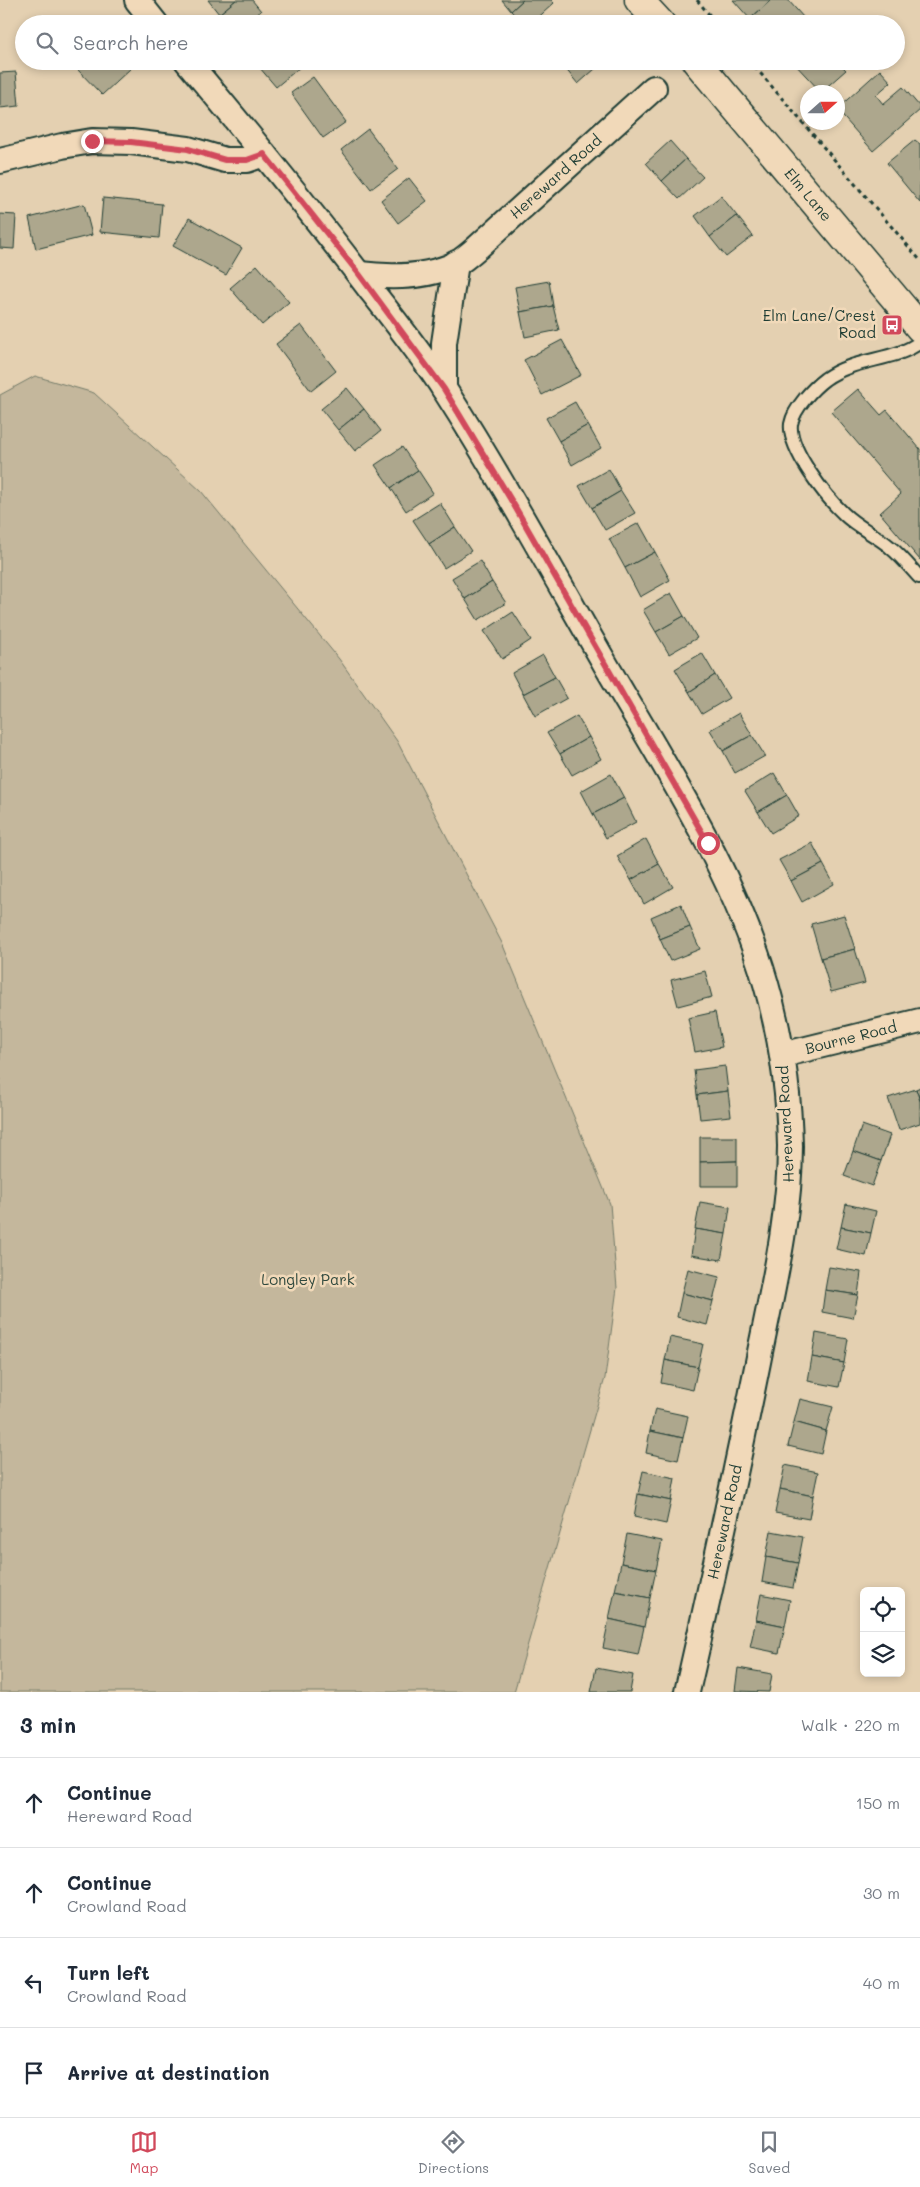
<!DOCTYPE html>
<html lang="en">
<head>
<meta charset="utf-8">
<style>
	:root { --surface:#fff; --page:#f6f6f7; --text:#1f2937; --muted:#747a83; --line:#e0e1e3; --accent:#d1495b }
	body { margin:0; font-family:Mali,sans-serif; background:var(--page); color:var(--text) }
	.controls { position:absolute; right:15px; bottom:15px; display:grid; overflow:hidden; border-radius:8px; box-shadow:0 2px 8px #0003 }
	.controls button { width:45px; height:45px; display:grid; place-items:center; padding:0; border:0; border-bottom:1px solid var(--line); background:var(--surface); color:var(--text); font:25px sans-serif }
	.compass { position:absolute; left:800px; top:85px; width:45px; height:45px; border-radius:50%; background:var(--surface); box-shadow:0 2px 8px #0003; rotate:69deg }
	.stop { position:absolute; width:15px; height:15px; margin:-11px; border:4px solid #d1495b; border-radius:50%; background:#fff }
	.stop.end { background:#d1495b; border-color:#fff; box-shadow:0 1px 5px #0008 }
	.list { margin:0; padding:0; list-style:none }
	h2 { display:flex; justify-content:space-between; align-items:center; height:65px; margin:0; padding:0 20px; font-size:21px }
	h2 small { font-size:16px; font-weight:400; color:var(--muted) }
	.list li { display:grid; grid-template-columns:32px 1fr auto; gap:15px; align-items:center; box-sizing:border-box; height:90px; padding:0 20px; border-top:1px solid var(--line) }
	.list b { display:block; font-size:19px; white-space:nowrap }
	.list p { margin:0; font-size:16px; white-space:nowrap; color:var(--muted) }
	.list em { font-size:16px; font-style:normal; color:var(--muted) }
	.icon { flex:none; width:28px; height:28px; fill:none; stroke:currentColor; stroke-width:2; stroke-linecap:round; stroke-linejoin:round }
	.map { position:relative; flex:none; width:920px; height:1692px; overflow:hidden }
	.search { position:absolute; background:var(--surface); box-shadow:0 2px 8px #0003; left:15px; right:15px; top:15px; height:55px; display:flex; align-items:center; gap:12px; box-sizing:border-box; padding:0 18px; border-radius:28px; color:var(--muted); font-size:19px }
	.sheet { height:425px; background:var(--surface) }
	nav { display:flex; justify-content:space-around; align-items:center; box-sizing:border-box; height:70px; border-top:1px solid var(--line); background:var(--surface); font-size:14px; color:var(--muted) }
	nav a { display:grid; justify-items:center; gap:2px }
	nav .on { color:var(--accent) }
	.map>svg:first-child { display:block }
	.green { fill:#c4b79c; stroke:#727a68 }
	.building { fill:#ada78d; stroke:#1f3d34 }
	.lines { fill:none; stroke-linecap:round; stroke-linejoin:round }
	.service-casing { stroke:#1f3d34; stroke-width:16 }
	.minor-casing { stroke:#1f3d34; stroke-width:28 }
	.tertiary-casing { stroke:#1f3d34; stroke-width:31 }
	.path { stroke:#1f3d34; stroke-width:3; stroke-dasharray:4 4; stroke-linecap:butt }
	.service { stroke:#f1d9b9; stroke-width:12 }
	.minor { stroke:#f1d9b9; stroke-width:24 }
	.tertiary { stroke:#f1d9b9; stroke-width:28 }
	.route { stroke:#d1495b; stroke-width:6 }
	.labels { text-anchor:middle; stroke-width:5; stroke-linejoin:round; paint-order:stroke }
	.street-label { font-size:15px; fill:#1f3d34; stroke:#f1d9b9 }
	.poi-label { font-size:15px; fill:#1f3d34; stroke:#f1d9b9; text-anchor:end }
	.park-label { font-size:15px; fill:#30493e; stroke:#f1d9b9 }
</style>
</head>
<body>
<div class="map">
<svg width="920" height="1692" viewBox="0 0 920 1692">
	<rect width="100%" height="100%" fill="#e4d0b1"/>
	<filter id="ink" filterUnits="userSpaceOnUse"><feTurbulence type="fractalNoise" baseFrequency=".02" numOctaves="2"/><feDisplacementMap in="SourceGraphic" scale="10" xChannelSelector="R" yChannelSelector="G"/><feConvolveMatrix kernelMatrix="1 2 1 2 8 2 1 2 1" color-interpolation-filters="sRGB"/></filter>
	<g filter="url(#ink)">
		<polygon class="green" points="35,376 94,393 201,491 339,659 397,741 502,943 610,1204 617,1288 605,1378 514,1692 0,1692 0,395"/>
		<g class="building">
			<polygon points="208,0 236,0 219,14"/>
			<polygon points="236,0 252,0 261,11 245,24 228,24 219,14"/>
			<polygon points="502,0 523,0 511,11"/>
			<polygon points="523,0 551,0 554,3 531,24 523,24 511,11"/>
			<polygon points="733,0 771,0 750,19"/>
			<polygon points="771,0 788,0 804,18 797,24 755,24 750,19"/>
			<polygon points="85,61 125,61 131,68 102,95 77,69"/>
			<polygon points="254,61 295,61 300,67 276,87"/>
			<polygon points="561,61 604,61 578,84 560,62"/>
			<polygon points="792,61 837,61 846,70 821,92"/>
			<polygon points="880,70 891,82 876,95 883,104 903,87 920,107 920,110 873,151 838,111 838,108"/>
			<polygon points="16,72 19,106 0,108 0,73"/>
			<polygon points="313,77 346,122 323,138 291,93"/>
			<polygon points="368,129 398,169 371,189 341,150"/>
			<polygon points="915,140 920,144 920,203 887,163"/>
			<polygon points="670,141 686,159 662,181 646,163"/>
			<polygon points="686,159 703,177 679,199 662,181"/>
			<polygon points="409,178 427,201 398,223 381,200"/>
			<polygon points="721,196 737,216 710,237 695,216"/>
			<polygon points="103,198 162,204 159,238 100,232"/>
			<polygon points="84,204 92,235 36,249 29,218"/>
			<polygon points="0,214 16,215 14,249 0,248"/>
			<polygon points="737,216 753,236 726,257 710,237"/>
			<polygon points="189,218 242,248 226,275 173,246"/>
			<polygon points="257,265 289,302 262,325 230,288"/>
			<polygon points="549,281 553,306 520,312 515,287"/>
			<polygon points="553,306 559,330 525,337 520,312"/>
			<polygon points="301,325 336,371 311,391 276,344"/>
			<polygon points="562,340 581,375 542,395 524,360"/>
			<polygon points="347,388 364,409 338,430 321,409"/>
			<polygon points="858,389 881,415 887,410 920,449 920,560 880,513 901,494 831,412"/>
			<polygon points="575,402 588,425 559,441 546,418"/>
			<polygon points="364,409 381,431 355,451 338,430"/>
			<polygon points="588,425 601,448 572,465 559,441"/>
			<polygon points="402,447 418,470 391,488 375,465"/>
			<polygon points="609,469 621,491 592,508 579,486"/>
			<polygon points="418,470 433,493 406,511 391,488"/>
			<polygon points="621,491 635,513 605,530 592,508"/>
			<polygon points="440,503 455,527 429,544 413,520"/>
			<polygon points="639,523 655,552 625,568 609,539"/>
			<polygon points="455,527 471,551 444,568 429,544"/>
			<polygon points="655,552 670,580 640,597 625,568"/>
			<polygon points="480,561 492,582 465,599 452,578"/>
			<polygon points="492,582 506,603 478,620 465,599"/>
			<polygon points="671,593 684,616 656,632 643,610"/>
			<polygon points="513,612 531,640 502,659 484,631"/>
			<polygon points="684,616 697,638 669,654 656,632"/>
			<polygon points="702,653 715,675 689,692 675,669"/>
			<polygon points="543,655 555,677 523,694 512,673"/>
			<polygon points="715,675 729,698 702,714 689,692"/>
			<polygon points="555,677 567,698 535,716 523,694"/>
			<polygon points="739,713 752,735 723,751 710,730"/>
			<polygon points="577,716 589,737 560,754 547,733"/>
			<polygon points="752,735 765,756 735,773 723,751"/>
			<polygon points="589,737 601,759 572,775 560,754"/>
			<polygon points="774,773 787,795 758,812 745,791"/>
			<polygon points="611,774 624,798 593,814 581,791"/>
			<polygon points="787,795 799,816 771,833 758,812"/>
			<polygon points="624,798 636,822 606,838 593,814"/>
			<polygon points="646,839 659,864 631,880 617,856"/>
			<polygon points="812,843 823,864 791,881 779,860"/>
			<polygon points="659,864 673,887 644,904 631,880"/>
			<polygon points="823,864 834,884 802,902 791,881"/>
			<polygon points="681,904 690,927 660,939 651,917"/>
			<polygon points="844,915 855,949 821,958 811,924"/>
			<polygon points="690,927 700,949 670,961 660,939"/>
			<polygon points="855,949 865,983 831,992 821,958"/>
			<polygon points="705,971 712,997 678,1006 671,980"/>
			<polygon points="715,1012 722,1047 695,1052 688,1018"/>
			<polygon points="725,1066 728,1091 697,1095 694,1070"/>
			<polygon points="920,1087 920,1101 916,1089"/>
			<polygon points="916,1089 920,1101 920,1123 899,1130 888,1098"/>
			<polygon points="728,1091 731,1116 700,1119 697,1095"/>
			<polygon points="862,1125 890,1135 881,1161 853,1151"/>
			<polygon points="700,1137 737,1137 737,1161 700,1162"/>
			<polygon points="853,1151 881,1161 872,1186 844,1176"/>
			<polygon points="737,1161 737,1186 700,1186 700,1162"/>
			<polygon points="700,1202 730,1207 726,1234 695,1229"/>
			<polygon points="846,1204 876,1211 871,1233 841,1227"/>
			<polygon points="841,1227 871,1233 866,1256 836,1249"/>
			<polygon points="695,1229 726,1234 721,1260 691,1255"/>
			<polygon points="829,1267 861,1272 858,1295 825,1290"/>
			<polygon points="688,1269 719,1277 713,1301 682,1293"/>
			<polygon points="825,1290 858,1295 853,1318 822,1312"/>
			<polygon points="682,1293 713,1301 707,1325 677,1317"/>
			<polygon points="816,1333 848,1339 844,1363 812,1357"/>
			<polygon points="670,1337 703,1344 698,1367 665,1360"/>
			<polygon points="812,1357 844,1363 839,1387 808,1381"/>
			<polygon points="665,1360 698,1367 693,1390 661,1383"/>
			<polygon points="800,1399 833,1407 826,1431 794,1422"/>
			<polygon points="655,1409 688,1416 683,1438 650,1431"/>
			<polygon points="794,1422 826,1431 821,1454 788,1446"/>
			<polygon points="650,1431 683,1438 678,1460 646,1453"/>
			<polygon points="785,1465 818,1472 813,1496 780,1489"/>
			<polygon points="643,1471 675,1478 671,1501 638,1494"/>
			<polygon points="780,1489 813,1496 809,1519 775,1513"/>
			<polygon points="638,1494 671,1501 666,1524 634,1517"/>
			<polygon points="771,1531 803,1537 798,1563 766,1557"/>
			<polygon points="627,1534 662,1541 656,1570 621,1563"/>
			<polygon points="766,1557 798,1563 793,1588 762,1582"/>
			<polygon points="621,1563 656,1570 650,1598 615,1591"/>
			<polygon points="615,1591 650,1598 644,1627 609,1619"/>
			<polygon points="761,1594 790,1600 785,1626 756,1620"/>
			<polygon points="609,1619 644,1627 638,1655 603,1648"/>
			<polygon points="756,1620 785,1626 779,1653 750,1647"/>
			<polygon points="596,1668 633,1675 630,1692 591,1692"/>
			<polygon points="738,1668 772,1674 769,1692 735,1691"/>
		</g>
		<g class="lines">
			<g class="service-casing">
				<path id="service" d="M919,577c-9,-10 -18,-21 -29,-30 -14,-12 -33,-20 -46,-33 -18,-17 -56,-65 -53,-90 3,-16 22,-36 34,-45 31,-22 69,-17 95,-37"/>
			</g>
			<g class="minor-casing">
				<g id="minor">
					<polyline points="137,0 156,24"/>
					<path d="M187,61c63,75 124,150 183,228 26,33 53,67 76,103 57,89 108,183 161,275 58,100 127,205 159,317 15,52 23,108 24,162 0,73 -18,145 -32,216 -22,110 -46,220 -71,330"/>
					<polyline points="0,161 62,146 92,141 131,142 188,149 225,160 247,160 264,154"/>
					<path d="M359,274c32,4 67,4 97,-10 7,-4 15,-11 22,-17l176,-159"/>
					<polyline points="444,389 444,343 456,263"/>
					<polyline points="782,1055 920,1021"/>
				</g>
			</g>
			<g class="tertiary-casing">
				<g id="tertiary">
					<polyline points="639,0 661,24"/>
					<polyline points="696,61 920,328"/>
				</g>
			</g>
			<g class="path">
				<polyline points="697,0 717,24"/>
				<polyline points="750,61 920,260"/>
			</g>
			<use href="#service" class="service"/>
			<use href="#minor" class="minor"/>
			<use href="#tertiary" class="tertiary"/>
		</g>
	</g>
	<g class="lines" filter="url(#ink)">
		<polyline class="route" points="92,141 131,142 188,149 225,160 247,160 264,154 359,274 444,389 514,505 708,843"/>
	</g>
	<defs>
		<g id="bus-square" transform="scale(1.125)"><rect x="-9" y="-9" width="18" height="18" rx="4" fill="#d1495b" stroke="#f1d9b9"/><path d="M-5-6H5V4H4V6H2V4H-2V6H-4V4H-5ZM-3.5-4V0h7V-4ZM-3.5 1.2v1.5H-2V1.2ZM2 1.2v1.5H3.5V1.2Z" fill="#fff"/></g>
	</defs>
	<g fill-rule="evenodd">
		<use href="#bus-square" x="892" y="325"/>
	</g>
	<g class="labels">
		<g class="street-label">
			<text transform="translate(556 177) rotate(-42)" y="5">Hereward Road</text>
			<text transform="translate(808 195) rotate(50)" y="5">Elm Lane</text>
			<text transform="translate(851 1038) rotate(-14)" y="5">Bourne Road</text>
			<text transform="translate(786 1124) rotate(-93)" y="5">Hereward Road</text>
			<text transform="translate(725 1522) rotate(-78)" y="5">Hereward Road</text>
		</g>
		<g class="poi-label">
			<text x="876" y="321">Elm Lane/Crest<tspan x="876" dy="17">Road</tspan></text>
		</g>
		<g class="park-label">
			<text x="308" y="1285">Longley Park</text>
		</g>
	</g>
</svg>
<div class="controls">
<button><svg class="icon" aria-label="locate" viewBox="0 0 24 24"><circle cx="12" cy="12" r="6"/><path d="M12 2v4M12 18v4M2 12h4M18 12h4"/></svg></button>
<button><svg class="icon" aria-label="layers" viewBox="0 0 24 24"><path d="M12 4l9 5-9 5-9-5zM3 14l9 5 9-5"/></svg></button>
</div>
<svg class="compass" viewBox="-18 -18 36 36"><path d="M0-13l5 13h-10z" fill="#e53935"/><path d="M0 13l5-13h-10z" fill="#747a83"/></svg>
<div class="stop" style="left:708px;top:843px"></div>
<div class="stop end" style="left:92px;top:141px"></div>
<div class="search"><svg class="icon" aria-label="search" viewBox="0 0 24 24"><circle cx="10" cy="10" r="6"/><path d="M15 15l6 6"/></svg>Search here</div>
</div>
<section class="sheet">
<h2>3 min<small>Walk · 220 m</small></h2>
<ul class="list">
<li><svg class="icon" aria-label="ahead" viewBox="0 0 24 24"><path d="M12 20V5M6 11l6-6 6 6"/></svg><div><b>Continue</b><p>Hereward Road</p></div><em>150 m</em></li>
<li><svg class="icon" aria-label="ahead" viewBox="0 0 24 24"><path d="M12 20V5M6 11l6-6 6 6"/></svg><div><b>Continue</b><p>Crowland Road</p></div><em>30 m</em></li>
<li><svg class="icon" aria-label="left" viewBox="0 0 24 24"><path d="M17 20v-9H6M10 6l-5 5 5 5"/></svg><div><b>Turn left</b><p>Crowland Road</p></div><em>40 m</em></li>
<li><svg class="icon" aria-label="arrive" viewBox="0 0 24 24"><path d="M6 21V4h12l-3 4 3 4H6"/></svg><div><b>Arrive at destination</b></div></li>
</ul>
</section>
<nav>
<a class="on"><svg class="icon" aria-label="map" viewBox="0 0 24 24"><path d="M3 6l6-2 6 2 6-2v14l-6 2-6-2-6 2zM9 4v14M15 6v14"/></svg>Map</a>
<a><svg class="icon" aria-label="directions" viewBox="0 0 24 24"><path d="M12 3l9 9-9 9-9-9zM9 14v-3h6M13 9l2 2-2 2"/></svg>Directions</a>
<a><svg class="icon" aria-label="saved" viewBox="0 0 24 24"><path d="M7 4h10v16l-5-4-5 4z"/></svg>Saved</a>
</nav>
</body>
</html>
